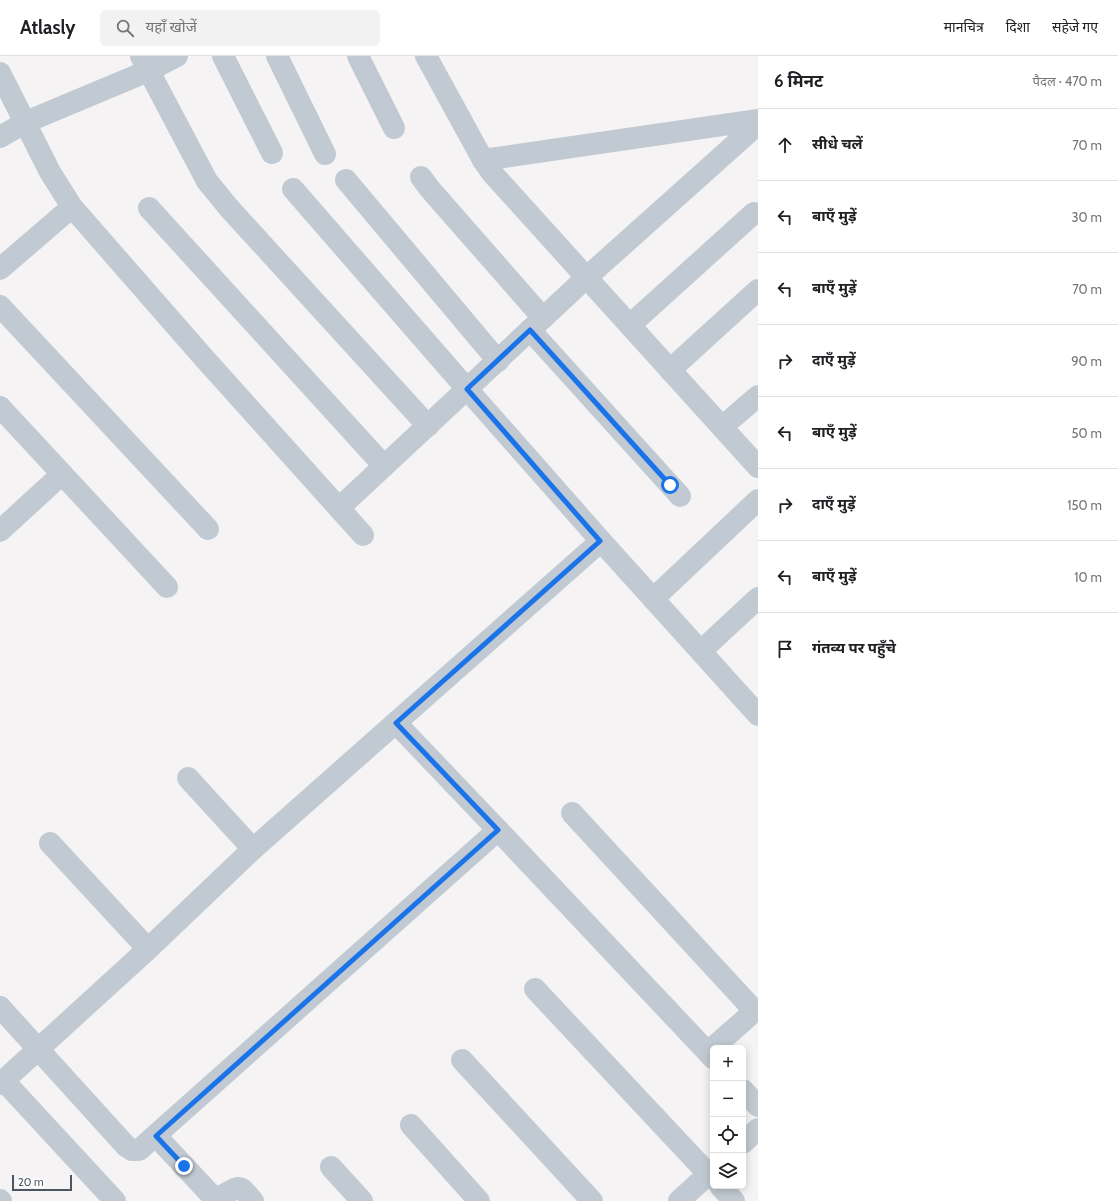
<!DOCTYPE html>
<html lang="hi">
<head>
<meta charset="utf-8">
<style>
	:root { --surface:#fff; --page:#f2f2f2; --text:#202124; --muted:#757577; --line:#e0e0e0 }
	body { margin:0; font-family:Cabin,"Noto Sans Devanagari",sans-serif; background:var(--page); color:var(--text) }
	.controls { position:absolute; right:12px; bottom:12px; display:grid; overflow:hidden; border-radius:6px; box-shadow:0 2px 10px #0003 }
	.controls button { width:36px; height:36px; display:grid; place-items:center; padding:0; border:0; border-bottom:1px solid var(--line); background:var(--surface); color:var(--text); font:20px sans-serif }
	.scale { position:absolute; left:12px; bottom:10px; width:60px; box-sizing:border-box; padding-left:4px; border:2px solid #4a5661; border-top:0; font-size:11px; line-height:14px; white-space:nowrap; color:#4a5661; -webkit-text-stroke:3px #fff; paint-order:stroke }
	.stop { position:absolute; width:12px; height:12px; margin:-9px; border:3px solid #1a73e8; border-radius:50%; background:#fff }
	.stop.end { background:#1a73e8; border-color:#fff; box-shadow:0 1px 4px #0008 }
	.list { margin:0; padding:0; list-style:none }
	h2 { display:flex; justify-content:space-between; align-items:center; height:52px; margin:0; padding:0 16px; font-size:17px }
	h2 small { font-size:13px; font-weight:400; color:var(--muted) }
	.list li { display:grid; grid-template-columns:26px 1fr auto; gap:12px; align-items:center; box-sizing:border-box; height:72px; padding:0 16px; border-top:1px solid var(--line) }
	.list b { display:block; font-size:15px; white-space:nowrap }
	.list em { font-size:13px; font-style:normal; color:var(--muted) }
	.icon { flex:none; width:22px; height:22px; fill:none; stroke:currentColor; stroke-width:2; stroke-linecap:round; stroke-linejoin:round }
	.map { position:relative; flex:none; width:758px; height:1145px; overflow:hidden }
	header { display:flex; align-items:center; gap:24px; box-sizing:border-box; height:56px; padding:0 20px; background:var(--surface); border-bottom:1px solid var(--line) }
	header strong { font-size:19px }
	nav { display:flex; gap:22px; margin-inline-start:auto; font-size:14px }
	.search { width:280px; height:36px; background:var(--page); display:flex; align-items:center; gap:10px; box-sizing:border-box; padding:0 14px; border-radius:6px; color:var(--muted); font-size:15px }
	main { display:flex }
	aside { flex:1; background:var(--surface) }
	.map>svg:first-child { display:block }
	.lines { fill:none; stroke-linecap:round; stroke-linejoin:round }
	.minor { stroke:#c1cad2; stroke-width:22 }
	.route { stroke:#1a73e8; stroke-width:5 }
</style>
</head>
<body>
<header>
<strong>Atlasly</strong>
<div class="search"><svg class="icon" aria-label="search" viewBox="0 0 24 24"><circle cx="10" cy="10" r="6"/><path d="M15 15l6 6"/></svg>यहाँ खोजें</div>
<nav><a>मानचित्र</a><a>दिशा</a><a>सहेजे गए</a></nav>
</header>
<main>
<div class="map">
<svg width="758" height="1145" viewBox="0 0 758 1145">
	<rect width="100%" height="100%" fill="#f5f3f3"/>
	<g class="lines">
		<g class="minor">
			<polyline points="141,0 207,125 229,152 428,370"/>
			<polyline points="223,0 272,97"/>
			<polyline points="277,0 325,98"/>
			<polyline points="358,0 394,72"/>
			<polyline points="426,0 483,104 492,117 758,411"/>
			<polyline points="0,17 50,116 72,151 204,302 363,479"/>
			<polyline points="0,81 26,66 148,15 177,0"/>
			<polyline points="483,104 758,64"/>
			<polyline points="421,121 429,132 543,262"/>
			<polyline points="346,124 498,305"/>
			<polyline points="293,133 467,333 601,485 758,659"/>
			<polyline points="149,152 384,410"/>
			<polyline points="0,213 72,151"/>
			<polyline points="0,250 208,473"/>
			<polyline points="630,269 754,157"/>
			<polyline points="530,274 680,440"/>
			<polyline points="670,314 758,234"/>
			<polyline points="0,351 167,531"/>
			<polyline points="722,371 758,340"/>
			<polyline points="339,452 587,221 758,68"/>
			<polyline points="0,475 62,418"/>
			<polyline points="653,543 758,444"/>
			<polyline points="701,595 758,542"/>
			<polyline points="396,667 498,774"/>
			<polyline points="188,722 253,793"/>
			<polyline points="572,757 750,950 749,960 708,996"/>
			<polyline points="50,787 148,893"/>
			<polyline points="535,933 713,1123"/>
			<polyline points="0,951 126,1090 132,1094 139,1094 498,774 713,1002"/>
			<polyline points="462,1004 592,1145"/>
			<polyline points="4,1025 115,1145"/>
			<polyline points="0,1028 148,893 253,793 601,485"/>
			<polyline points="743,1034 758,1050"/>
			<polyline points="411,1069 479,1145"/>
			<path d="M156,1080l57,61c10,3 21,-13 29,-8 4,3 7,8 11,12"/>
			<polyline points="743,1087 758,1073"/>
			<polyline points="331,1111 362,1145"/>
			<polyline points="720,1130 734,1145"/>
			<polyline points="0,1144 1,1145"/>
			<polyline points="679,1145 713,1114"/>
		</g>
	</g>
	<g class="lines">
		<polyline class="route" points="184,1110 156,1080 498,774 396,667 600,485 467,333 530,274 670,429"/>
	</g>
</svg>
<div class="controls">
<button>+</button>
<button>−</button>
<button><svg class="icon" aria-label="locate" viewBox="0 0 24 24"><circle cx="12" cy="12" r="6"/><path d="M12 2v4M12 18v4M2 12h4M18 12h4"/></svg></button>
<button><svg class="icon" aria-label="layers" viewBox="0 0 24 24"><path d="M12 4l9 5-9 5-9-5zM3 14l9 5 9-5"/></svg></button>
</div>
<div class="scale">20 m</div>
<div class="stop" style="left:670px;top:429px"></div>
<div class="stop end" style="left:184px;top:1110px"></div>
</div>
<aside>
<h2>6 मिनट<small>पैदल · 470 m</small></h2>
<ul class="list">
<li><svg class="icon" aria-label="ahead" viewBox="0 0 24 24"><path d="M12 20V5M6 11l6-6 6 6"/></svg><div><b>सीधे चलें</b></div><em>70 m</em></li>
<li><svg class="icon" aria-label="left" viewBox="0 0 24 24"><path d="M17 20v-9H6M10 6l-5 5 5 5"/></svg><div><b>बाएँ मुड़ें</b></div><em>30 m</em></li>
<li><svg class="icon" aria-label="left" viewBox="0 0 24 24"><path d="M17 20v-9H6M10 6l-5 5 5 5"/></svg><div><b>बाएँ मुड़ें</b></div><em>70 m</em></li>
<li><svg class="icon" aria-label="right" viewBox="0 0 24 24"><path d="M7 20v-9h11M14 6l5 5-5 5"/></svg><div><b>दाएँ मुड़ें</b></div><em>90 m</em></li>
<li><svg class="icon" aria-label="left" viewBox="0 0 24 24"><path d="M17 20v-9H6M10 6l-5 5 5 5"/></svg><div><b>बाएँ मुड़ें</b></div><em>50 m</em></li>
<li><svg class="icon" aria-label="right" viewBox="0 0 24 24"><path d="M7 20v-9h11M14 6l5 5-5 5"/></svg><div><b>दाएँ मुड़ें</b></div><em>150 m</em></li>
<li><svg class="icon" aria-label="left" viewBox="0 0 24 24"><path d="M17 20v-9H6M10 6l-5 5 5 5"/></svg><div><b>बाएँ मुड़ें</b></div><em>10 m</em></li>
<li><svg class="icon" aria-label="arrive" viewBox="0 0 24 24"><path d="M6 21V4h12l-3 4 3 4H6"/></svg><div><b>गंतव्य पर पहुँचे</b></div></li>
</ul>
</aside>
</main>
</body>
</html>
